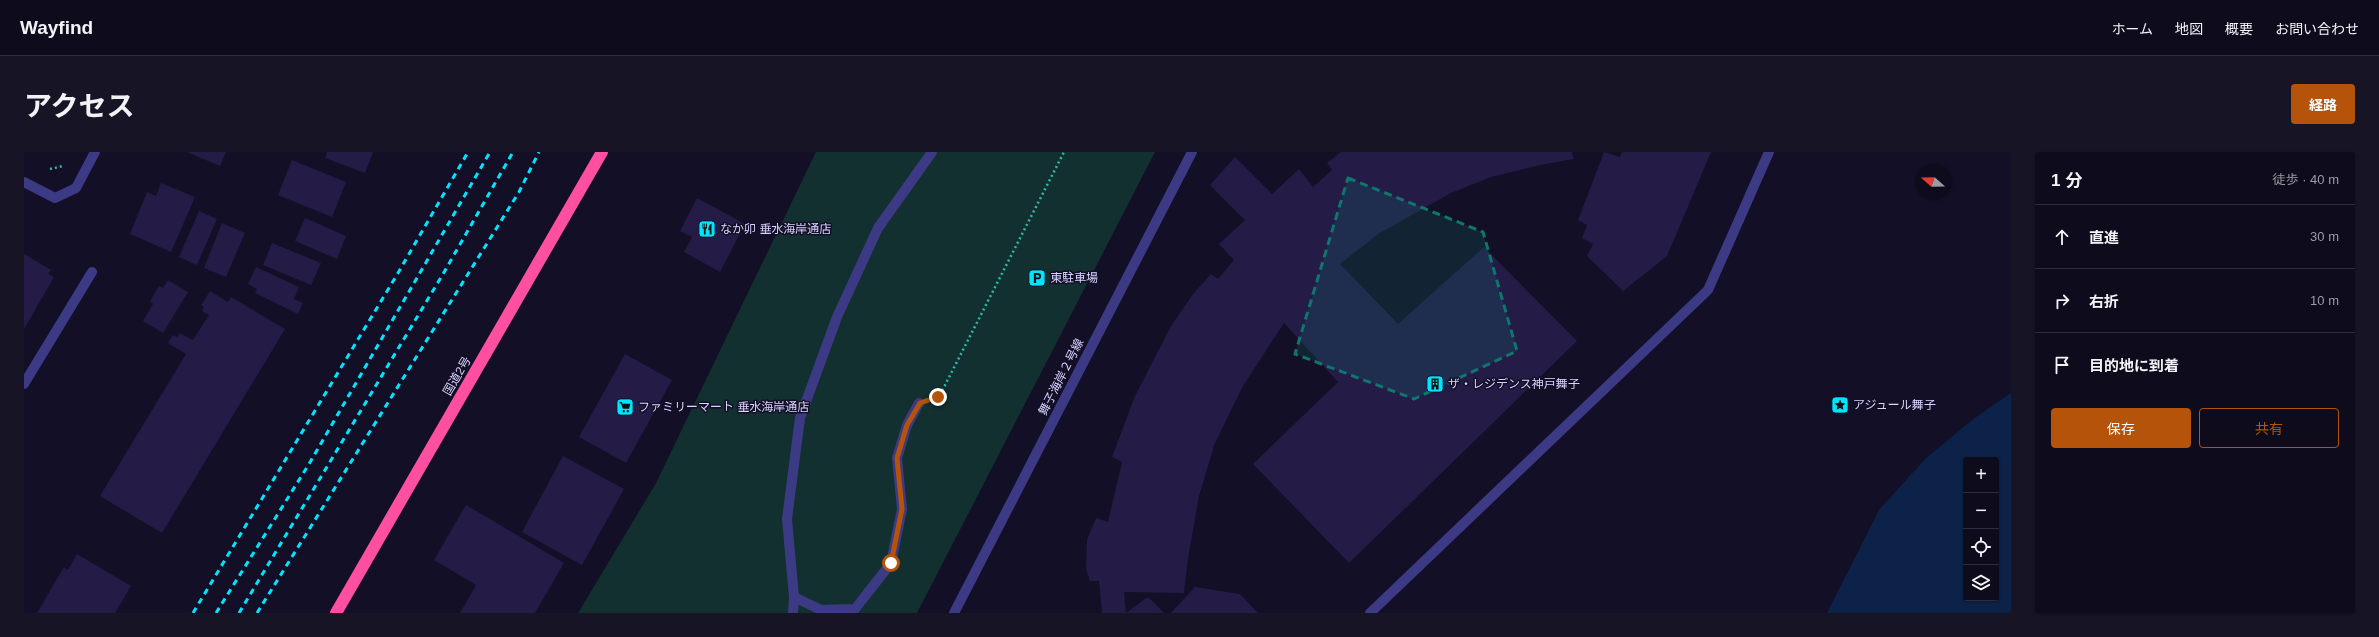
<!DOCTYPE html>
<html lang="ja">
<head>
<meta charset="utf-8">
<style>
	:root { --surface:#0e0b1c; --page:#171425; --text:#f1f3f6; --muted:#9b9ba3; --line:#2e2b3b; --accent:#b45309 }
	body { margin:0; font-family:Helvetica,"Noto Sans JP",sans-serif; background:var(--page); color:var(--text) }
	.controls { position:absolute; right:12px; bottom:12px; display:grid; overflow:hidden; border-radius:4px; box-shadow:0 1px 3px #0004 }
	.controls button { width:36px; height:36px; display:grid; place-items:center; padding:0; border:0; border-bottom:1px solid var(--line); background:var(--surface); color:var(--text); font:20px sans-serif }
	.compass { position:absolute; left:1891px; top:12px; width:36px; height:36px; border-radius:50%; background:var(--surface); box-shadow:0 1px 3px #0004; rotate:290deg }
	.stop { position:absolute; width:12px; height:12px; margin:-9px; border:3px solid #b45309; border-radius:50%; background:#fff }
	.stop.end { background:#b45309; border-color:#fff; box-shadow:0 1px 4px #0008 }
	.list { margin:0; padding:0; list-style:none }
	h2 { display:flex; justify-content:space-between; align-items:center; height:52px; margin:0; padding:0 16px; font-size:17px }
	h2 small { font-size:13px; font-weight:400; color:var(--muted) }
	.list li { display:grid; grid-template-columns:26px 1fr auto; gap:12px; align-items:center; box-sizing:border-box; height:64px; padding:0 16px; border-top:1px solid var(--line) }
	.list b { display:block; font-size:15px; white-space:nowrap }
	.list em { font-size:13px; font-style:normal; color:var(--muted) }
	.actions { display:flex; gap:8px; padding:12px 16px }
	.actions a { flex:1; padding:9px 0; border:1px solid var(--accent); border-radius:4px; text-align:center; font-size:14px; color:var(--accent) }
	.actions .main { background:var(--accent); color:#fff }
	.icon { flex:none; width:22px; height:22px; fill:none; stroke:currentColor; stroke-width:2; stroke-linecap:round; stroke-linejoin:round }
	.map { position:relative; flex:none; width:1987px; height:461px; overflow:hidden; border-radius:4px }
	header { display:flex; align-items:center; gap:24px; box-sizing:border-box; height:56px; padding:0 20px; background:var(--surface); border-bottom:1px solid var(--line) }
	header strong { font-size:19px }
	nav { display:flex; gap:22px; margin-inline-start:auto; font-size:14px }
	.intro { display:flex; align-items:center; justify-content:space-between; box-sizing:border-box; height:96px; padding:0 24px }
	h1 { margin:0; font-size:28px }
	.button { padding:10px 18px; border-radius:4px; background:var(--accent); color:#fff; font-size:14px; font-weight:700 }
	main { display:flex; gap:24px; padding:0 24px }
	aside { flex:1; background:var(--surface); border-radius:4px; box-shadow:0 1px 3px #0004 }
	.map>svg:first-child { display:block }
	.green { fill:#12302f }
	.water { fill:#0c2248; fill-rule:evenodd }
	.building { fill:#241b47 }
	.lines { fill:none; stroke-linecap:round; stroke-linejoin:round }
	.path { stroke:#2fb8b0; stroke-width:2.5; stroke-dasharray:2 3; stroke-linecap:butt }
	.lane { stroke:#3d3a85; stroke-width:10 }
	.street { stroke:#3d3a85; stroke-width:10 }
	.highway { stroke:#ff4fa3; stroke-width:12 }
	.rail { stroke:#00e5ff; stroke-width:3; stroke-dasharray:6 5; stroke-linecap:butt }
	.route { stroke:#b45309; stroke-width:5 }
	.marked { fill:#0f766e; fill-opacity:0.2; stroke:#0f766e; stroke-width:3; stroke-dasharray:8 5; stroke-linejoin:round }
	.labels { text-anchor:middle; stroke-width:3; stroke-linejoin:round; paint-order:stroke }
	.poi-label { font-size:12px; fill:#d9d4ff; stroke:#130f26; text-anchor:start }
	.street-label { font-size:12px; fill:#d9d4ff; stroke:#130f26 }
</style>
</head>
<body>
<header>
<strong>Wayfind</strong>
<nav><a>ホーム</a><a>地図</a><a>概要</a><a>お問い合わせ</a></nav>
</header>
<div class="intro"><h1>アクセス</h1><a class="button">経路</a></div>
<main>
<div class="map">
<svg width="1987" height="461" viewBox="0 0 1987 461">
	<rect width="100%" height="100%" fill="#130f26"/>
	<polygon class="green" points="792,0 1131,0 893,461 554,461 632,331"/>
	<path class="water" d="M1987,241v220h-184l52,-103 47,-52 50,-41zM1942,308h30v138h-30z"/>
	<g class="building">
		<polygon points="163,0 202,0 196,14"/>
		<polygon points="303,0 349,0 341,21 301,6"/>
		<polygon points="1317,0 1548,0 1550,7 1516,13 1467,25 1427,41 1354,82 1316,112 1374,172 1460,95 1553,189 1325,411 1229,312 1314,230 1260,171 1219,234 1191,291 1175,344 1164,406 1160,441 1100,440 1102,461 1124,445 1140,461 1078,461 1075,429 1066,429 1062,417 1063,388 1072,366 1084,370 1098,310 1088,305 1111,244 1147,174 1169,142 1187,122 1194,127 1210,108 1195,92 1221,68 1186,33 1211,5 1248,42 1275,17 1289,35 1308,18 1303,11"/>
		<polygon points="1580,0 1596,5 1598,0 1687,0 1643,104 1599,139 1563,104 1569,92 1558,86 1563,73 1554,68"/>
		<polygon points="268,8 322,30 308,65 254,43"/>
		<polygon points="137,31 171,45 147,100 106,82 123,40 132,44"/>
		<polygon points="673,46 721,72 696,120 660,100 668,85 656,79"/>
		<polygon points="175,59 193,67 173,113 155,105"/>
		<polygon points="281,66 322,84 313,107 271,89"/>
		<polygon points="198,71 221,81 202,125 180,116"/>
		<polygon points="248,91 297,111 287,133 239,113"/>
		<polygon points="0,102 27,118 24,122 30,125 0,177"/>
		<polygon points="232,115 275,135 270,147 279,151 274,162 231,141 233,137 224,132"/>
		<polygon points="144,128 164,140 139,181 119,169 129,152 126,149 135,134 139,136"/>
		<polygon points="186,139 204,150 207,145 261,177 138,381 76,344 162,202 144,191 149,183 153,185 156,181 169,188 185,163 178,159 180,155 177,153"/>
		<polygon points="601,202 648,228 602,311 555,285"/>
		<polygon points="539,304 600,337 558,413 498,380"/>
		<polygon points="442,353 540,411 511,461 436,461 452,433 410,408"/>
		<polygon points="53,402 107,434 91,461 13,461 40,415 44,418"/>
		<polygon points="1171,435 1216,442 1234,461 1147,461"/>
	</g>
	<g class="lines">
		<g class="path">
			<polyline points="26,17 39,14"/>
			<polyline points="916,243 1040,0"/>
		</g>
		<polyline class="lane" points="0,232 68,120"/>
		<g class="street">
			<polyline points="0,30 31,46 52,36 71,0"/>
			<polyline points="770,445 797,458 831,457 867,411 878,357 873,306 883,273 895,251"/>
			<polyline points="769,461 770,445 763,367 776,266 813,165 854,76 908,0"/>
			<polyline points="930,461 1168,0"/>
			<polyline points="1346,461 1684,138 1745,0"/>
		</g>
		<polyline class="highway" points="312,461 578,0"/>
		<g class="rail">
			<polyline points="169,461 374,121 444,0"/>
			<polyline points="192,461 285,312 466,0"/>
			<polyline points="215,461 419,122 489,0"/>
			<polyline points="233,461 495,40 515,0"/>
		</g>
	</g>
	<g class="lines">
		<polyline class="route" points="867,411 878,357 873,306 883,273 896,251 914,245"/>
	</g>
	<path class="marked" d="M1324,26l135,54 34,119 -103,48 -119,-45z"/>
	<defs>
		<g id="restaurant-square" transform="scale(0.9)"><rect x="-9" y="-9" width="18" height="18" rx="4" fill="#00e5ff" stroke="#130f26"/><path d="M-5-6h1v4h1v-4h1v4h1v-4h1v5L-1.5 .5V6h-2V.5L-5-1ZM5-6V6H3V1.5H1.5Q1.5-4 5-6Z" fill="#111"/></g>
		<g id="parking-square" transform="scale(0.9)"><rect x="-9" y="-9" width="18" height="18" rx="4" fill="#00e5ff" stroke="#130f26"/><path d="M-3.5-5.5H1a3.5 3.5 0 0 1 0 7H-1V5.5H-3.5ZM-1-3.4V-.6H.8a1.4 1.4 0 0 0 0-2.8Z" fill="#111"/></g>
		<g id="building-square" transform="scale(0.9)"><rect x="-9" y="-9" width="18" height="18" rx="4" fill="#00e5ff" stroke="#130f26"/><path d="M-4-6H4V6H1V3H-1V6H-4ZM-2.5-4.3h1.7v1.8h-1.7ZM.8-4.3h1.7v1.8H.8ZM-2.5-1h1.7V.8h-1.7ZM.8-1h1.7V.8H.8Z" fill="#111"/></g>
		<g id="sight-square" transform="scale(0.9)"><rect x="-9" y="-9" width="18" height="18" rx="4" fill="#00e5ff" stroke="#130f26"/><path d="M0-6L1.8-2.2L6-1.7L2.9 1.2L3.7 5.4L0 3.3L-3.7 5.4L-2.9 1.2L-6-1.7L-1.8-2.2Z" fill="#111"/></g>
		<g id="supermarket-square" transform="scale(0.9)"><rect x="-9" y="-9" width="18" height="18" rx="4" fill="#00e5ff" stroke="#130f26"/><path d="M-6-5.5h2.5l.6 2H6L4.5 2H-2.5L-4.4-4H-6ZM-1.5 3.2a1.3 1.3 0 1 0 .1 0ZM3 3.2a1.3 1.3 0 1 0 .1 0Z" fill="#111"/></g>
	</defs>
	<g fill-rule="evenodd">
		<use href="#restaurant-square" x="683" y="77"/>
		<use href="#parking-square" x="1013" y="126"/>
		<use href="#building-square" x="1411" y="232"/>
		<use href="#sight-square" x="1816" y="253"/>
		<use href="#supermarket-square" x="601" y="255"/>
	</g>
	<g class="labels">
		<g class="poi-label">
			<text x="696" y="81">なか卯 垂水海岸通店</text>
			<text x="1026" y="130">東駐車場</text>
			<text x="1424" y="236">ザ・レジデンス神戸舞子</text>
			<text x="1829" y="257">アジュール舞子</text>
			<text x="614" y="259">ファミリーマート 垂水海岸通店</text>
		</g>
		<g class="street-label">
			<text transform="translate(433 224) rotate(-60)" y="4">国道2号</text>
			<text transform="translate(1037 225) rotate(-63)" y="4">舞子海岸２号線</text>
		</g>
	</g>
</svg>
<div class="controls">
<button>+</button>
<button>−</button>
<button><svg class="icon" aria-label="locate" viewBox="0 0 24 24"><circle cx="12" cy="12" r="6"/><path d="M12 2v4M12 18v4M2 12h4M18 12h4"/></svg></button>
<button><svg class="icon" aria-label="layers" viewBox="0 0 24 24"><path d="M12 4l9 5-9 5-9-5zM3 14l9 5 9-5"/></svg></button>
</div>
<svg class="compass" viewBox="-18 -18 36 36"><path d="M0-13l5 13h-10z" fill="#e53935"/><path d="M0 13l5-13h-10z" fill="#9b9ba3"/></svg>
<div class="stop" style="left:867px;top:411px"></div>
<div class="stop end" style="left:914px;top:245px"></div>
</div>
<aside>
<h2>1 分<small>徒歩 · 40 m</small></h2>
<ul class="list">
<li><svg class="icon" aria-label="ahead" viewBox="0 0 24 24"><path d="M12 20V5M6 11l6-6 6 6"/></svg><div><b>直進</b></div><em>30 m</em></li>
<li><svg class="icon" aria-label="right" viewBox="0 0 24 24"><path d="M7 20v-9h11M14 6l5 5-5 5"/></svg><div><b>右折</b></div><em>10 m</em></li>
<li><svg class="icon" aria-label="arrive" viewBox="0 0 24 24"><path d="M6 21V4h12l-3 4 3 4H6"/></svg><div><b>目的地に到着</b></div></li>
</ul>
<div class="actions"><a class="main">保存</a><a>共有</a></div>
</aside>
</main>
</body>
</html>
